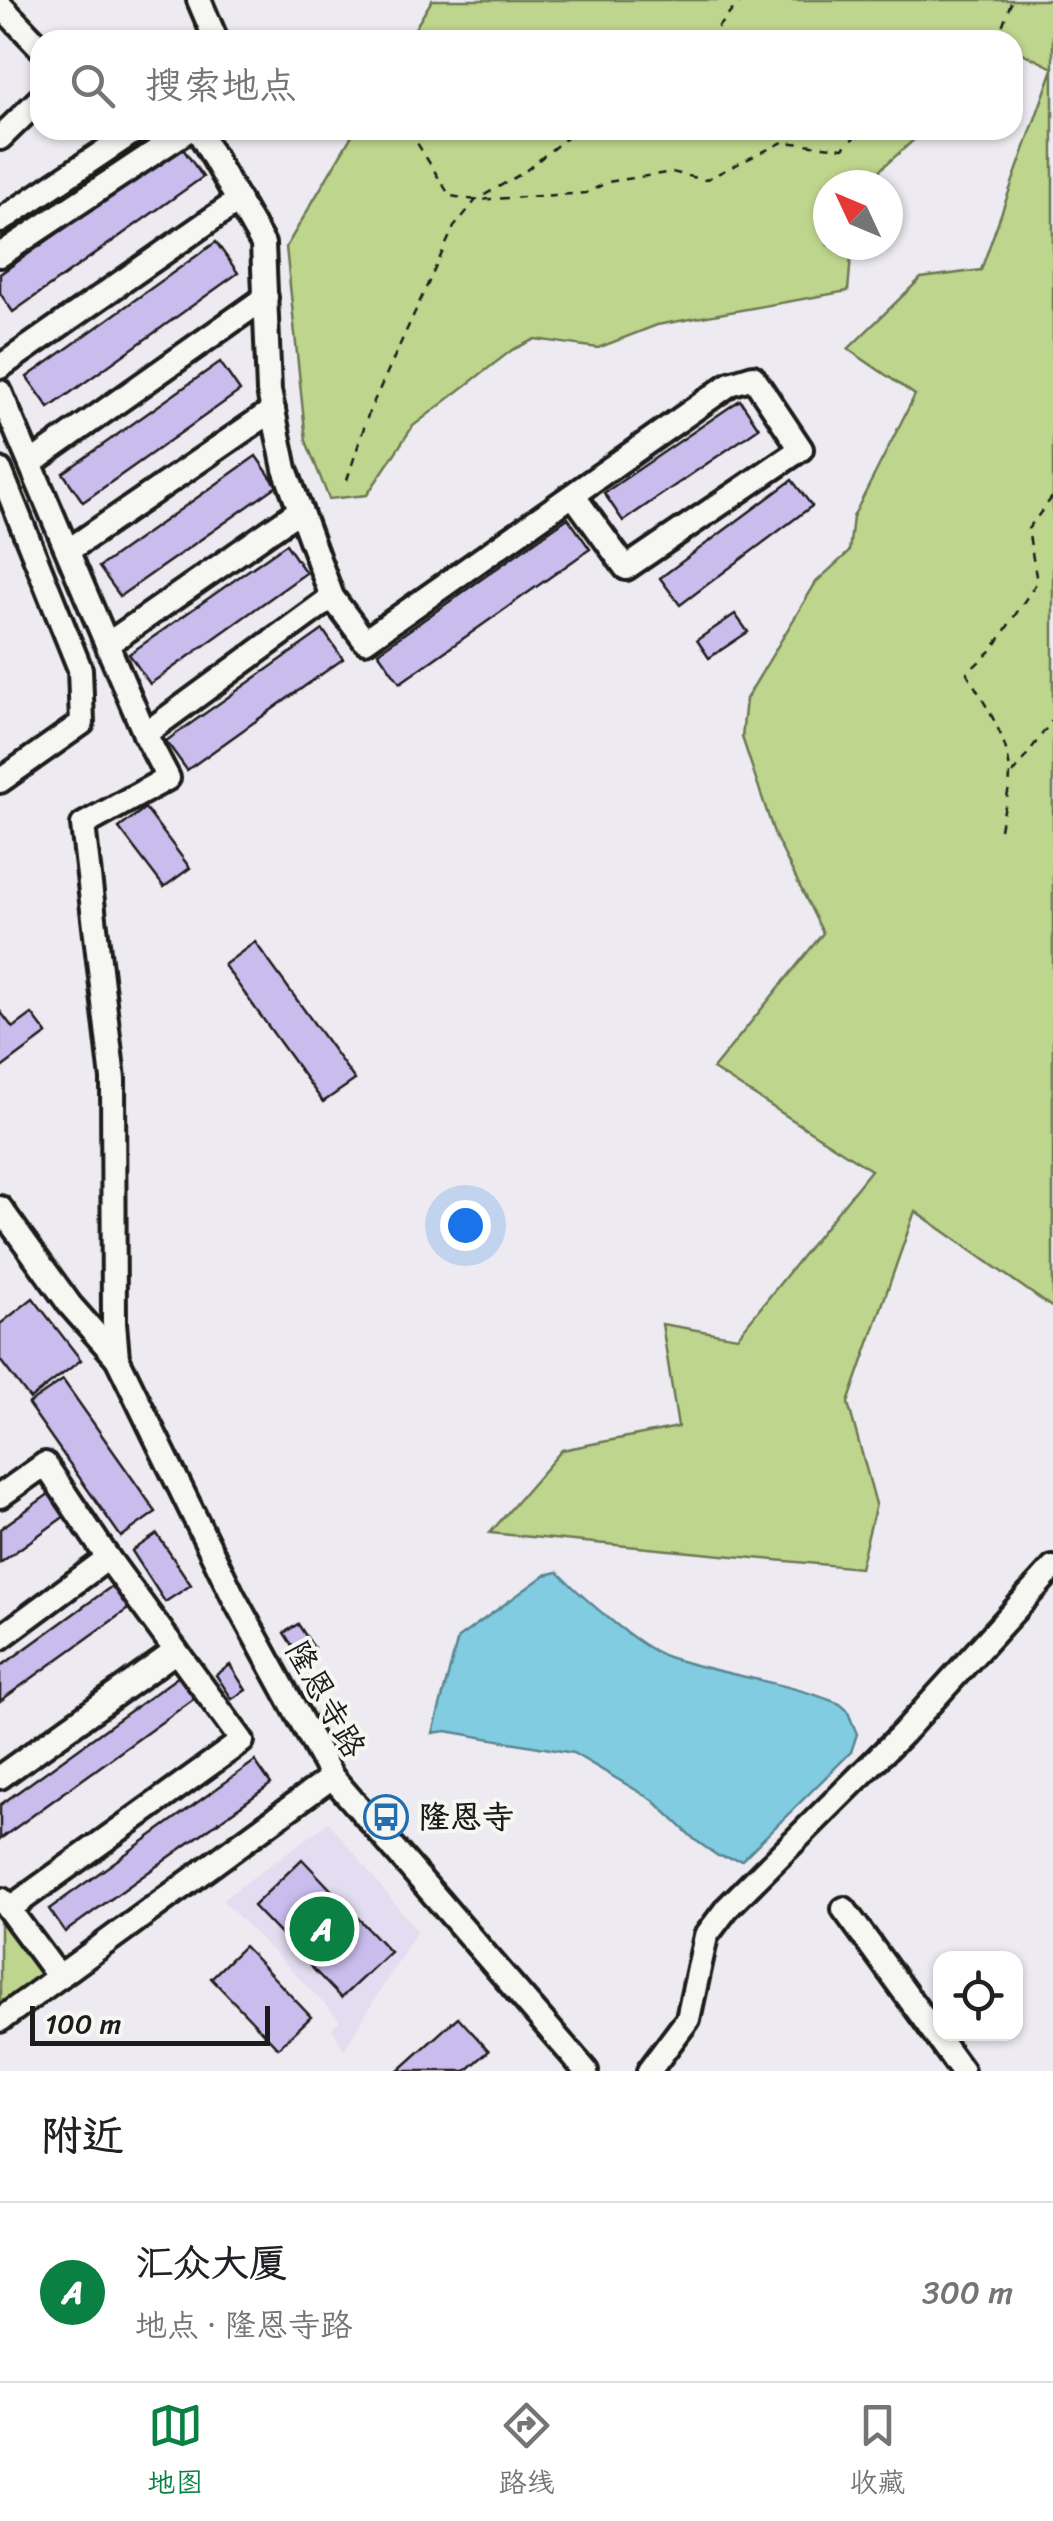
<!DOCTYPE html>
<html lang="zh">
<head>
<meta charset="utf-8">
<style>
	:root { --surface:#fff; --page:#f2f2f2; --text:#202124; --muted:#757577; --line:#e0e0e0; --accent:#0b8043 }
	body { margin:0; font-family:Sriracha,"LXGW WenKai TC",sans-serif; background:var(--page); color:var(--text) }
	.controls { position:absolute; right:30px; bottom:30px; display:grid; overflow:hidden; border-radius:20px; box-shadow:0 2px 8px #0004 }
	.controls button { width:90px; height:90px; display:grid; place-items:center; padding:0; border:0; border-bottom:2px solid var(--line); background:var(--surface); color:var(--text); font:50px sans-serif }
	.compass { position:absolute; left:813px; top:170px; width:90px; height:90px; border-radius:50%; background:var(--surface); box-shadow:0 2px 8px #0004; rotate:314deg }
	.scale { position:absolute; left:30px; bottom:25px; width:240px; box-sizing:border-box; padding-left:10px; border:5px solid #1c1c1c; border-top:0; font-size:28px; line-height:35px; white-space:nowrap; color:#1c1c1c; -webkit-text-stroke:8px #f6f6f2; paint-order:stroke }
	.you { position:absolute; left:465px; top:1225px; width:35px; height:35px; margin:-25px; border:8px solid #fff; border-radius:50%; background:#1a73e8; box-shadow:0 0 0 15px #1a73e833 }
	.badge { display:grid; place-items:center; width:65px; height:65px; border-radius:50%; background:var(--accent); color:#fff; font-size:32px; font-weight:700 }
	.pin { position:absolute; translate:-50% -50%; border:5px solid #fff; box-shadow:0 2px 10px #0006 }
	.list { margin:0; padding:0; list-style:none }
	h2 { display:flex; justify-content:space-between; align-items:center; height:130px; margin:0; padding:0 40px; font-size:42px }
	h2 small { font-size:32px; font-weight:400; color:var(--muted) }
	.list li { display:grid; grid-template-columns:65px 1fr auto; gap:30px; align-items:center; box-sizing:border-box; height:180px; padding:0 40px; border-top:2px solid var(--line) }
	.list b { display:block; font-size:38px; white-space:nowrap }
	.list p { margin:0; font-size:32px; white-space:nowrap; color:var(--muted) }
	.list em { font-size:32px; font-style:normal; color:var(--muted) }
	.icon { flex:none; width:55px; height:55px; fill:none; stroke:currentColor; stroke-width:2; stroke-linecap:round; stroke-linejoin:round }
	.map { position:relative; flex:none; width:1053px; height:2071px; overflow:hidden }
	.search { position:absolute; background:var(--surface); box-shadow:0 2px 8px #0004; left:30px; right:30px; top:30px; height:110px; display:flex; align-items:center; gap:25px; box-sizing:border-box; padding:0 35px; border-radius:30px; color:var(--muted); font-size:38px }
	.sheet { height:310px; background:var(--surface) }
	nav { display:flex; justify-content:space-around; align-items:center; box-sizing:border-box; height:140px; border-top:2px solid var(--line); background:var(--surface); font-size:28px; color:var(--muted) }
	nav a { display:grid; justify-items:center; gap:5px }
	nav .on { color:var(--accent) }
	.map>svg:first-child { display:block }
	.built { fill:#e2ddf0 }
	.green { fill:#bdd58c; stroke:#6c7854; stroke-width:2.5 }
	.water { fill:#81cce1; stroke:#598692; stroke-width:2.5 }
	.building { fill:#cabdee; stroke:#1c1c1c; stroke-width:2.5 }
	.lines { fill:none; stroke-linecap:round; stroke-linejoin:round }
	.minor-casing { stroke:#1c1c1c; stroke-width:30 }
	.path { stroke:#1c1c1c; stroke-width:2.5; stroke-dasharray:8 8; stroke-linecap:butt }
	.minor { stroke:#f6f6f2; stroke-width:22 }
	.labels { text-anchor:middle; stroke-width:8; stroke-linejoin:round; paint-order:stroke }
	.street-label { font-size:32px; fill:#1c1c1c; stroke:#f6f6f2 }
	.poi-label { font-size:32px; font-weight:bold; fill:#1c1c1c; stroke:#f6f6f2; text-anchor:start }
</style>
</head>
<body>
<div class="map">
<svg width="1053" height="2071" viewBox="0 0 1053 2071">
	<rect width="100%" height="100%" fill="#edebf1"/>
	<filter id="ink" filterUnits="userSpaceOnUse"><feTurbulence type="fractalNoise" baseFrequency=".01" numOctaves="2"/><feDisplacementMap in="SourceGraphic" scale="20" xChannelSelector="R" yChannelSelector="G"/><feConvolveMatrix kernelMatrix="1 2 1 2 8 2 1 2 1" color-interpolation-filters="sRGB"/></filter>
	<g filter="url(#ink)">
		<polygon class="built" points="329,1822 417,1931 344,2050 332,2028 340,2020 222,1900"/>
		<g class="green">
			<polygon points="432,0 1053,0 1053,68 1016,50 1013,53 1013,40 408,40"/>
			<polygon points="1053,69 1053,1308 915,1211 848,1403 876,1504 860,1568 490,1533 562,1450 678,1427 662,1324 737,1337 871,1170 713,1069 823,933 775,836 742,737 746,699 816,582 849,552 853,517 915,395 848,349 921,278 981,270"/>
			<polygon points="355,130 925,130 882,168 869,185 828,185 828,245 852,245 848,291 657,325 598,348 535,339 512,350 413,426 367,495 329,499 306,441 286,247"/>
			<polygon points="0,1917 44,1976 0,2008"/>
		</g>
		<path class="water" d="M558,1572c23,24 80,75 110,85 57,19 116,24 172,47l7,6 10,24 -6,18 -109,108 -24,-4 -23,-16 -42,-40 -80,-47 -127,-22 -13,2 25,-95 87,-63z"/>
		<g class="building">
			<polygon points="181,146 203,177 13,312 0,293 0,274"/>
			<polygon points="216,242 238,273 49,408 27,377"/>
			<polygon points="220,362 240,391 83,502 63,473"/>
			<polygon points="740,400 759,428 623,521 604,493"/>
			<polygon points="256,456 277,486 120,596 99,567"/>
			<polygon points="792,480 812,506 680,605 660,578"/>
			<polygon points="568,518 590,549 400,683 378,652"/>
			<polygon points="286,544 306,573 150,684 129,654"/>
			<polygon points="735,614 748,632 709,658 697,640"/>
			<polygon points="323,630 343,659 187,770 166,741"/>
			<polygon points="145,808 190,868 164,887 119,828"/>
			<polygon points="255,942 355,1080 323,1102 224,965"/>
			<polygon points="0,1011 13,1028 32,1014 47,1034 0,1069"/>
			<polygon points="33,1298 81,1360 30,1399 0,1360 0,1324"/>
			<polygon points="63,1380 156,1512 121,1537 28,1404"/>
			<polygon points="53,1491 69,1513 0,1563 0,1529"/>
			<polygon points="157,1534 191,1585 165,1602 132,1551"/>
			<polygon points="119,1581 135,1604 0,1701 0,1667"/>
			<polygon points="298,1624 314,1648 300,1658 284,1633"/>
			<polygon points="230,1665 246,1690 232,1699 216,1675"/>
			<polygon points="186,1671 202,1693 0,1839 0,1805"/>
			<polygon points="255,1761 271,1784 65,1932 49,1909"/>
			<polygon points="302,1859 390,1952 341,1998 253,1906"/>
			<polygon points="244,1946 311,2017 278,2048 211,1978"/>
			<polygon points="458,2017 489,2051 466,2071 398,2071"/>
		</g>
		<g class="lines">
			<g class="minor-casing">
				<g id="minor">
					<polyline points="199,0 216,40"/>
					<polyline points="0,5 40,47"/>
					<polyline points="198,130 263,244 269,391 285,469 332,597 365,641 730,384 753,377 801,449 626,568 573,495"/>
					<polyline points="0,138 40,99"/>
					<polyline points="0,221 136,130"/>
					<polyline points="0,255 188,130"/>
					<polyline points="0,367 239,200"/>
					<polyline points="0,392 145,734 168,778 83,825 113,1079 114,1323 117,1358 233,1596 332,1777 586,2071"/>
					<polyline points="31,463 266,297"/>
					<polyline points="0,470 80,669 82,723 0,781"/>
					<polyline points="69,550 273,410"/>
					<polyline points="109,643 300,510"/>
					<polyline points="145,734 332,597"/>
					<polyline points="0,1208 70,1305 117,1358"/>
					<polyline points="0,1496 45,1464 108,1558 242,1741 9,1909"/>
					<polyline points="0,1638 108,1558"/>
					<polyline points="0,1777 176,1651"/>
					<polyline points="2,1900 59,1977"/>
					<polyline points="844,1909 962,2071"/>
					<polyline points="0,2020 332,1777"/>
					<polyline points="649,2071 688,2019 706,1936 727,1908 903,1733 1053,1568"/>
				</g>
			</g>
			<g class="path">
				<polyline points="707,40 741,0"/>
				<polyline points="997,40 1012,0"/>
				<polyline points="409,130 450,196 476,200 586,193 608,182 672,172 705,180 783,142 843,148 862,130"/>
				<polyline points="347,480 369,412 454,227 476,200 524,172 576,130"/>
				<polyline points="1013,774 1053,719"/>
				<path d="M1000,829c3,-18 10,-37 10,-55 -1,-36 -26,-71 -43,-101l25,-23 45,-68 -9,-53 25,-33"/>
			</g>
			<use href="#minor" class="minor"/>
		</g>
	</g>
	<defs>
		<g id="bus-ring" transform="scale(2.25)"><circle r="9.5" fill="#f6f6f2" stroke="#1f6fb2" stroke-width="1.5"/><path d="M-5-6H5V4H4V6H2V4H-2V6H-4V4H-5ZM-3.5-4V0h7V-4ZM-3.5 1.2v1.5H-2V1.2ZM2 1.2v1.5H3.5V1.2Z" fill="#1f6fb2"/></g>
	</defs>
	<g fill-rule="evenodd">
		<use href="#bus-ring" x="386" y="1817"/>
	</g>
	<g class="labels">
		<g class="street-label">
			<text transform="translate(326 1699) rotate(61)" y="11">隆恩寺路</text>
		</g>
		<g class="poi-label">
			<text x="418" y="1828">隆恩寺</text>
		</g>
	</g>
</svg>
<div class="controls">
<button><svg class="icon" aria-label="locate" viewBox="0 0 24 24"><circle cx="12" cy="12" r="6"/><path d="M12 2v4M12 18v4M2 12h4M18 12h4"/></svg></button>
</div>
<svg class="compass" viewBox="-18 -18 36 36"><path d="M0-13l5 13h-10z" fill="#e53935"/><path d="M0 13l5-13h-10z" fill="#757577"/></svg>
<div class="scale">100 m</div>
<div class="you"></div>
<div class="pin badge" style="left:322px;top:1929px">A</div>
<div class="search"><svg class="icon" aria-label="search" viewBox="0 0 24 24"><circle cx="10" cy="10" r="6"/><path d="M15 15l6 6"/></svg>搜索地点</div>
</div>
<section class="sheet">
<h2>附近<small></small></h2>
<ul class="list">
<li><span class="badge">A</span><div><b>汇众大厦</b><p>地点 · 隆恩寺路</p></div><em>300 m</em></li>
</ul>
</section>
<nav>
<a class="on"><svg class="icon" aria-label="map" viewBox="0 0 24 24"><path d="M3 6l6-2 6 2 6-2v14l-6 2-6-2-6 2zM9 4v14M15 6v14"/></svg>地图</a>
<a><svg class="icon" aria-label="directions" viewBox="0 0 24 24"><path d="M12 3l9 9-9 9-9-9zM9 14v-3h6M13 9l2 2-2 2"/></svg>路线</a>
<a><svg class="icon" aria-label="saved" viewBox="0 0 24 24"><path d="M7 4h10v16l-5-4-5 4z"/></svg>收藏</a>
</nav>
</body>
</html>
